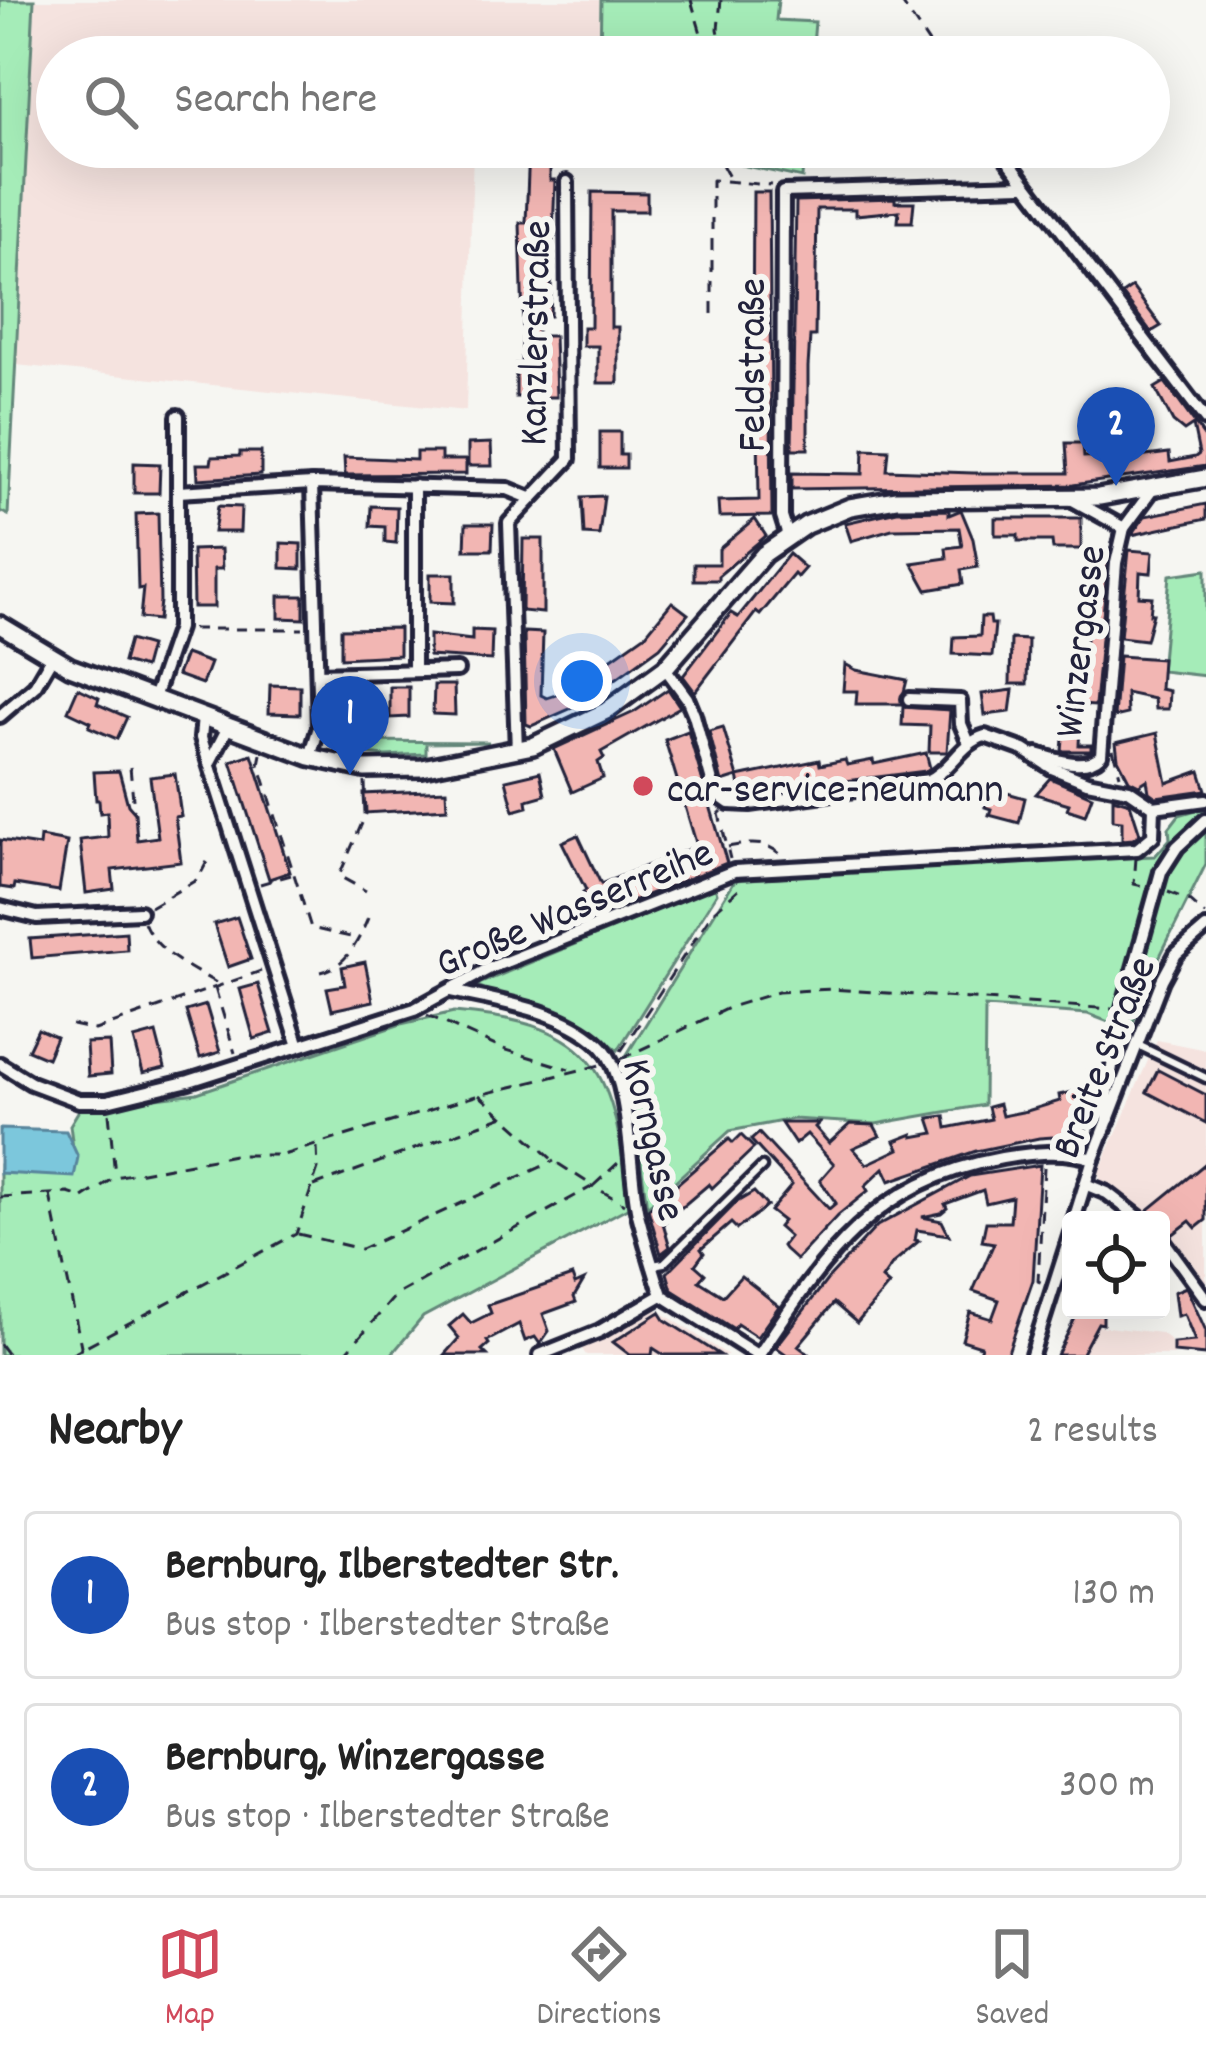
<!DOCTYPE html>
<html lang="en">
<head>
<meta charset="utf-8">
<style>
	:root { --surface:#fff; --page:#f6f6f6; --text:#222; --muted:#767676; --line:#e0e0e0; --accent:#d1495b }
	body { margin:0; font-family:Dekko,sans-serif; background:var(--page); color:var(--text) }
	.controls { position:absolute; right:36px; bottom:36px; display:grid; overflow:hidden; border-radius:12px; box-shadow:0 12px 48px #0002 }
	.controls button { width:108px; height:108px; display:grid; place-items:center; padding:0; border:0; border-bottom:3px solid var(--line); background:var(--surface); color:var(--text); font:60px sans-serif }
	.you { position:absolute; left:582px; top:681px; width:42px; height:42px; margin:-30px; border:9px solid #fff; border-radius:50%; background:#1a73e8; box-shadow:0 0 0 18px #1a73e833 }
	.badge { display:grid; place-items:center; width:78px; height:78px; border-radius:50%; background:var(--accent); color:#fff; font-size:39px; font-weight:700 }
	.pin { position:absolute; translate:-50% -99px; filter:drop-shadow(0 3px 6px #0008) }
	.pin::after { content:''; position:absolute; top:63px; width:42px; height:36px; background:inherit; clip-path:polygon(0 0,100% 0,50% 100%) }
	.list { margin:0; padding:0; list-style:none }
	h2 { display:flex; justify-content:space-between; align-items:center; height:156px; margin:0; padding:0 48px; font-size:51px }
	h2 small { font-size:39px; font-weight:400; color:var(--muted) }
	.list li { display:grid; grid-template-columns:78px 1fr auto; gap:36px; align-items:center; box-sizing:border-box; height:168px; margin:0 24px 24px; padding:0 24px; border:3px solid var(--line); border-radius:12px }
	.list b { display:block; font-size:45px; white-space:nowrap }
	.list p { margin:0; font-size:39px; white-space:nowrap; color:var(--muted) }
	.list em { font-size:39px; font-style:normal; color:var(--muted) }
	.icon { flex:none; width:66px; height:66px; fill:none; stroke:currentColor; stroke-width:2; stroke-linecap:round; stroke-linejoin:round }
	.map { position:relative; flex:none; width:1206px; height:1355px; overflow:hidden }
	.search { position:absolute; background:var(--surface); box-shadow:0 12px 48px #0002; left:36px; right:36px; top:36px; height:132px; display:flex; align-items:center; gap:30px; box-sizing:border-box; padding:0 42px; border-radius:66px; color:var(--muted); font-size:45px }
	.sheet { height:540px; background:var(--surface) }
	nav { display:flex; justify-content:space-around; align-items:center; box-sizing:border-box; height:168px; border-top:3px solid var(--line); background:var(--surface); font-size:33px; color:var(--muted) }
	nav a { display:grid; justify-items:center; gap:6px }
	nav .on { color:var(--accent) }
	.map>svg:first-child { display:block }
	.built { fill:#f5e3df }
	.green { fill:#a5ecb8; stroke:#64877a; stroke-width:3 }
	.water { fill:#7cc7dc; stroke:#58859c; stroke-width:3 }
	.building { fill:#f2b6b3; stroke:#22223b; stroke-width:3 }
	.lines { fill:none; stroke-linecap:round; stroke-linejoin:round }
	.lane-casing { stroke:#22223b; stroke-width:15 }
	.street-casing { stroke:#22223b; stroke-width:20 }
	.secondary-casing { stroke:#22223b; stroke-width:24 }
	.path { stroke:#22223b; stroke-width:3; stroke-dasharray:12 9; stroke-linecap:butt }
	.lane { stroke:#f6f6f2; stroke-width:6 }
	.street { stroke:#f6f6f2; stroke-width:10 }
	.secondary { stroke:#f6f6f2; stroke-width:15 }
	.street-bridge-casing { stroke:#22223b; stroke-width:20; stroke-linecap:butt }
	.street-bridge { stroke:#f6f6f2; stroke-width:10 }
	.poi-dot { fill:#d1495b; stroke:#f6f6f2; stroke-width:4.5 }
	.labels { text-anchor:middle; stroke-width:12; stroke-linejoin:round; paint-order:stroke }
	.street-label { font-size:42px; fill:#22223b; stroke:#f6f6f2 }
	.poi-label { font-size:42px; fill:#22223b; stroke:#f6f6f2; text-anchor:start }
</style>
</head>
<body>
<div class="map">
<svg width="1206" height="1355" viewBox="0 0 1206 1355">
	<rect width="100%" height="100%" fill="#f6f6f2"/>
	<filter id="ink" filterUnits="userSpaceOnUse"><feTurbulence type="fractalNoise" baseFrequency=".00833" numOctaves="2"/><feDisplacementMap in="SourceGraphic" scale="24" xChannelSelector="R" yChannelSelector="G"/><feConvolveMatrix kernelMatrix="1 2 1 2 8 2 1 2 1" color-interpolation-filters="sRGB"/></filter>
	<g filter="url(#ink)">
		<g class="built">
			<polygon points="34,0 601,0 600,57 57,57 57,147 473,147 466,411 16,365"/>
			<polygon points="1157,1040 1206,1050 1206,1285 1182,1252 1161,1233 1161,1220 1146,1220 1100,1179 1099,1172"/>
			<polygon points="653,1310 658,1310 728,1355 586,1355 582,1349"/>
			<polygon points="1098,1326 1161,1333 1170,1340 1174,1355 1057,1355 1063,1341 1084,1350"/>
		</g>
		<g class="green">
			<polygon points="0,0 34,0 8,515 0,511"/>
			<polygon points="601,0 778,0 776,20 815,22 812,57 600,57"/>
			<polygon points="658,147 804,147 802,178"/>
			<polygon points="1206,570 1206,676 1161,671 1170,575"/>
			<polygon points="331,678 337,678 337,726 352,741 489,742 426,743 426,754 385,756 340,751 329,737 325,737 325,727 334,726 333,709 324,708 325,705 334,703 334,686 324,685"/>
			<polygon points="1206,807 1206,864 1157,962 1133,1022 1111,1023 1088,1014 985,1007 984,1105 876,1124 793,1119 730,1131 647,1207 626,1056 735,880 957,864 1155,856 1170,839 1169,828 1179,815"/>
			<path d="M715,886l2,7 -99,157c-20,-16 -43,-31 -68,-39 -26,-9 -49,-13 -74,-26z"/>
			<path d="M454,1012c148,12 159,60 175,195l-206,110 -32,38h-391v-190l75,-2 -5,-38 11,-18 116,-14 204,-69z"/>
		</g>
		<polygon class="water" points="0,1129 66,1131 78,1157 74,1177 0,1173"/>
		<g class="building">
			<polygon points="529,147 550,147 550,180 555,180 550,316 537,316 537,336 554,336 556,397 516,397 516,364 521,364 523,324 520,223 526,223"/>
			<polygon points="592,192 647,193 647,211 611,211 611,327 618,327 618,383 598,383 598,346 583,346 583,327 591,327"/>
			<polygon points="753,192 769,192 772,516 719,517 718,501 759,500 757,350 752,350"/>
			<polygon points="895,198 895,202 914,202 912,222 898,222 899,211 855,215 855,209 817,209 815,336 810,336 808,367 808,449 792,449 796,201"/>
			<polygon points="1132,287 1161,326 1151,332 1122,294"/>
			<polygon points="1165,382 1206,439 1206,466 1073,485 792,489 792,473 863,474 864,449 889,450 887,470 973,473 1068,473 1066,443 1083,443 1084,457 1124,455 1124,436 1145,436 1146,456 1169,453 1170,462 1195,457 1199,454 1193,425 1184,431 1173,422 1155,388"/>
			<polygon points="600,432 620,432 620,455 626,455 626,468 600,468"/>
			<polygon points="491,443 492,466 468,466 468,444"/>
			<polygon points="240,452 261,452 261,475 198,479 197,464 211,464 212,457 240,456"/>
			<polygon points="416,452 441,452 441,460 466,460 466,474 345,475 344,457 416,460"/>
			<polygon points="134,463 160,464 159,493 134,493"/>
			<polygon points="604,496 599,535 584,534 582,497"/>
			<polygon points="1206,504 1206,519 1132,535 1145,516"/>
			<polygon points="218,506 241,507 240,532 214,532"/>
			<polygon points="371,506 397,507 396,543 385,542 385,527 370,526"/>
			<polygon points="949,510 949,515 961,510 973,539 978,567 961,570 963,584 927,590 912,563 947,558 946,548 962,546 959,528 892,529 851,541 845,523 897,511"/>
			<polygon points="158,513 160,601 158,620 140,618 143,588 138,589 136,514"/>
			<polygon points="995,518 1081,518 1081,549 1053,549 1052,541 1018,541 1018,535 995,535"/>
			<polygon points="755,519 766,536 718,576 718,580 694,580 694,564 719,564 719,549"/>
			<polygon points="466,524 493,524 492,550 465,550"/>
			<polygon points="523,539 543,539 543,613 522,611"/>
			<polygon points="281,543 301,544 301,569 281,568"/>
			<polygon points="221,549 222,569 214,569 214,607 193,607 192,550"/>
			<polygon points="1094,549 1109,550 1095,706 1080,705"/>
			<polygon points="1129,550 1153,552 1151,573 1140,572 1139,596 1152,597 1150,614 1153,614 1146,640 1120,637"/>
			<polygon points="789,554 805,568 797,577 794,574 760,615 756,612 695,692 683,676 731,613 738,617"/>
			<polygon points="430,574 454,574 454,603 430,602"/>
			<polygon points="279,596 304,596 304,619 279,618"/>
			<polygon points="672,602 688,614 660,647 592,696 582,679 646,634"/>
			<polygon points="981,617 990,617 991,624 995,624 992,656 953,654 954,637 980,636"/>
			<polygon points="399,628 399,655 341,658 341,629"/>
			<polygon points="472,630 492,631 491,660 429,656 429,635 472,640"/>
			<polygon points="524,632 543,633 541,695 547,698 565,692 574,707 531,726 526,724"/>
			<polygon points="1011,639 1028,640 1027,684 1010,684"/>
			<polygon points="129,640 150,646 144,668 123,662"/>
			<polygon points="185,654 210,663 202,684 177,675"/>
			<polygon points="1119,656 1162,659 1160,689 1169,691 1168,709 1155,709 1154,699 1126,693 1127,714 1114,717"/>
			<polygon points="845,664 856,670 907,680 901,704 856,704 857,691 843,691"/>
			<polygon points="365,683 367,713 347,714 346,684"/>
			<polygon points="270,685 300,686 300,714 269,713"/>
			<polygon points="434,685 454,685 455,715 433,714"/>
			<polygon points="390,687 409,687 409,717 390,718"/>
			<polygon points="78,688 99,698 97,704 127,717 117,739 89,727 91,722 68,711"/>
			<polygon points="668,689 680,707 601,752 604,758 598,762 603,778 572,792 554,749 634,712"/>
			<polygon points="1013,690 1010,712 985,715 982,694"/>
			<polygon points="903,707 950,710 947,752 929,752 930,726 902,725"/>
			<polygon points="1064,726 1080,727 1079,745 1091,745 1091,751 1062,751"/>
			<polygon points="723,727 738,777 722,782 709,731"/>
			<polygon points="688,731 727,863 593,917 583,892 586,890 562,842 578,835 601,884 697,846 665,740"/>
			<polygon points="1157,733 1167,783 1200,771 1206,790 1156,797 1149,792 1147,780 1139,785 1129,780 1118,759 1116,743"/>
			<polygon points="926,753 930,768 926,771 821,784 820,779 750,794 742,794 738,777 819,760 820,765 845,760 847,765 873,760 874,764"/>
			<polygon points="252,754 290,872 269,879 231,761"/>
			<polygon points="119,771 128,805 135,813 137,840 158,837 150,777 175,774 181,816 175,817 181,862 112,870 114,889 86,893 80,840 108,837 107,812 100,813 99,800 96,800 94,772"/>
			<polygon points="540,772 545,795 527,800 528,807 514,811 506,780"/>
			<polygon points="1050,778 1092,796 1085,815 1067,809 1069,804 1036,794"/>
			<polygon points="446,790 447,808 365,813 364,794"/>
			<polygon points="1000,791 1025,798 1019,823 989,815 991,809 985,807 988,794 998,797"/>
			<polygon points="1113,798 1130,803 1140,834 1133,839 1122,840 1122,821 1113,820"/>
			<polygon points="40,837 67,842 59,891 15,884 14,889 0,887 0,840 39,846"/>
			<polygon points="237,917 251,959 228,967 214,924"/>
			<polygon points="126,932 127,950 32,958 30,939"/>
			<polygon points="365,962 373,1001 332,1010 327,988 345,985 342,967"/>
			<polygon points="258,984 273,1033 254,1039 240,989"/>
			<polygon points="206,1005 220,1052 200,1058 186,1011"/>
			<polygon points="38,1029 56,1037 47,1058 28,1050"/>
			<polygon points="156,1033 165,1068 143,1073 134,1039"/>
			<polygon points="109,1042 111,1074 88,1076 86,1043"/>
			<polygon points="1102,1069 1097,1098 1084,1135 1039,1138 976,1151 890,1181 884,1168 865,1186 868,1191 838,1215 796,1260 784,1249 782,1246 789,1237 778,1227 783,1221 770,1211 792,1185 751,1140 759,1133 829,1209 836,1203 820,1180 834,1164 807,1134 795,1144 781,1123 819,1123 815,1127 829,1143 850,1124 874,1125 880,1136 853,1148 867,1164 899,1149 895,1141 913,1134 913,1137 934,1133 929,1118 945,1116 947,1128 991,1119 988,1107 999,1104 1002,1116 1027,1111 1060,1101 1059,1095 1088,1089 1090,1070"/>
			<polygon points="1158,1070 1206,1095 1206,1123 1147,1092"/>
			<polygon points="741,1135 754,1148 712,1188 709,1184 663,1223 670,1247 661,1254 648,1209 729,1139 733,1143"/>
			<polygon points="1206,1163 1206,1220 1196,1228 1190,1221 1172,1235 1161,1227 1161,1220 1152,1220 1147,1211"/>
			<polygon points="1040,1165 1033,1280 1007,1355 978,1355 981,1346 962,1340 970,1312 992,1319 999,1300 973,1291 994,1243 982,1241 986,1222 1010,1222 1012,1197 986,1203 983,1190 945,1204 947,1208 941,1213 922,1217 942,1221 949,1235 917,1230 915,1240 919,1241 893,1263 882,1279 889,1285 857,1323 834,1303 798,1346 810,1355 787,1355 776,1347 827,1280 877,1226 970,1176"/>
			<polygon points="754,1192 767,1206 737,1229 731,1223 701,1249 704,1253 695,1265 705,1274 699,1281 723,1296 741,1276 779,1306 757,1337 737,1324 734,1329 672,1290 667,1273 737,1202"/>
			<polygon points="572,1276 575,1284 584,1280 574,1297 576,1302 543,1314 549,1331 540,1344 535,1337 525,1341 519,1324 487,1341 489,1344 482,1350 487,1355 444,1355 459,1338 449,1326 463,1314 471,1323 491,1313 488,1305"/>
			<polygon points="1186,1287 1206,1331 1206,1355 1173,1352 1173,1343 1195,1341 1184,1314 1177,1316 1174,1292"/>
			<polygon points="1079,1310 1103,1310 1103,1324 1098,1323 1081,1355 1057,1355"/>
			<polygon points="660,1312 665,1320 720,1355 664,1355 653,1348 652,1355 630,1355 613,1342"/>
		</g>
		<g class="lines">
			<g class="lane-casing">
				<g id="lane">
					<polyline points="1138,1045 1206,1078"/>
					<polyline points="653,1265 664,1263 762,1167"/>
				</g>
			</g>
			<g class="street-casing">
				<g id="street">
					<polyline points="998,147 1206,420"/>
					<polyline points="178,492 312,484 508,489 530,498"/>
					<polyline points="1071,499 1124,528"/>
					<polyline points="788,536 782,517 783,192 1023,185"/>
					<path d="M665,668l22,30 7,17 21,78 14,10 21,1 179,-24c23,-11 32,-37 56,-44l39,14 28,18 35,14 42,8 25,17 52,-7"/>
					<polyline points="414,671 414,486"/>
					<polyline points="319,674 457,670"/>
					<polyline points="154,698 178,628 178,416"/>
					<polyline points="909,699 960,701 961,724 969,743"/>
					<polyline points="0,716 35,686 52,657"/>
					<polyline points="203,717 201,738 298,1043"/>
					<polyline points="517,751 509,523 569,459 567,182"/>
					<path d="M1037,754c20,6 48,17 64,1l15,-192 8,-35 28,-38"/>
					<polyline points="310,757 319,727 312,484"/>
					<polyline points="210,762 228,727"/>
					<polyline points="1161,872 1177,847 1206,820"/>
					<polyline points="0,908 37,917 140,912"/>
					<path d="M451,991c47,10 111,19 148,53 33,30 29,127 39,170 7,27 15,55 24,81l95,60"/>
					<polyline points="0,1064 31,1083 79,1101 107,1101 189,1081 415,1009 490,968 734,871 1137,849 1153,836 1154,807"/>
					<polyline points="1109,1119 1105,1111 1119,1022"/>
					<polyline points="1085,1184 1107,1193 1142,1220"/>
					<polyline points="1074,1220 1093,1159 1162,980 1176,954 1206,928"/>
					<polyline points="1161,1237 1206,1299"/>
					<polyline points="540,1355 600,1331 662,1295"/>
					<path d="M759,1355c66,-100 116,-174 243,-197 30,-5 62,-9 91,1"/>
					<polyline points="1032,1355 1071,1233"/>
				</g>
			</g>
			<g class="secondary-casing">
				<polyline id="secondary" points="0,625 70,667 310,757 365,769 422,768 533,746 606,711 665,668 764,554 806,525 850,507 896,499 1099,497 1206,478"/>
			</g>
			<g class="path">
				<polyline points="691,0 708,57"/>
				<polyline points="721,0 718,29 724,57"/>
				<polyline points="900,0 938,57"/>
				<polyline points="712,147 730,179"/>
				<polyline points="712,314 712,180 771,185"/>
				<polyline points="192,629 303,629"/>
				<polyline points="1113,750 1120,775"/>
				<polyline points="261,754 259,764 311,928 359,939"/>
				<polyline points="130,767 134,810"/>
				<polyline points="365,782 366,814 339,876 366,891"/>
				<polyline points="722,811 719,814 730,859"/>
				<path d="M728,847c22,-4 40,-7 56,11"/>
				<polyline points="1136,858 1134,884 1147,887"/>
				<polyline points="260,884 291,875"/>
				<polyline points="1168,892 1188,900 1205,915"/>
				<polyline points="150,907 198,879 208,860"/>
				<path d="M144,922c12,31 47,46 74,62"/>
				<path d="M321,972c25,-5 38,-32 47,-54"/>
				<polyline points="215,988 235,1053"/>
				<polyline points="427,1015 500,1048 569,1069"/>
				<polyline points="72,1025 95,1030 261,971"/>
				<polyline points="621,1051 713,912 740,888 737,880"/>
				<polyline points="621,1059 730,1007 778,992 832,989 1112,1009"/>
				<polyline points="479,1095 554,1161 593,1186 619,1162"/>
				<polyline points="109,1113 115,1175"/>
				<polyline points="1044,1167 1038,1281 1045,1284"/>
				<polyline points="314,1186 504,1116"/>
				<polyline points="50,1195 81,1346 79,1355"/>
				<polyline points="0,1197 68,1193 83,1198 115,1177 234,1155 283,1155 479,1095 600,1065"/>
				<polyline points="298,1234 361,1249 554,1161"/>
				<polyline points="0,1344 8,1355"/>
				<polyline points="69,1355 296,1234 318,1169 317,1147"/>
				<polyline points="344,1355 396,1295 593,1186 624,1204"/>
			</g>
			<use href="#lane" class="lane"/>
			<use href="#street" class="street"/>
			<use href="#secondary" class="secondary"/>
			<g class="street-bridge-casing">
				<polyline id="street-bridge" points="1119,1022 1161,872"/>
			</g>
			<use href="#street-bridge" class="street-bridge"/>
		</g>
	</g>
	<circle class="poi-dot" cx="643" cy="786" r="12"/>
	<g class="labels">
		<g class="street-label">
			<text transform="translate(532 333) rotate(-89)" y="15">Kanzlerstraße</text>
			<text transform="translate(749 365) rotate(-90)" y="15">Feldstraße</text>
			<text transform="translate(1077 641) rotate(-83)" y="15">Winzergasse</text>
			<text transform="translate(573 905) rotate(-23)" y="15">Große Wasserreihe</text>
			<text transform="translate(1101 1056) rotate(-68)" y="15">Breite Straße</text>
			<text transform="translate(657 1139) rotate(77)" y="15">Korngasse</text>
		</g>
		<g class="poi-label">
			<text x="667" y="801">car-service-neumann</text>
		</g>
	</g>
</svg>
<div class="controls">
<button><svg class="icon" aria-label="locate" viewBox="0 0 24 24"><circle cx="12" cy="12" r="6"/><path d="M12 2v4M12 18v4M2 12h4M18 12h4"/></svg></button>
</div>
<div class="you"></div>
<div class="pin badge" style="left:350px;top:775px;background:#1a4fb4">1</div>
<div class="pin badge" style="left:1116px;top:486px;background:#1a4fb4">2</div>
<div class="search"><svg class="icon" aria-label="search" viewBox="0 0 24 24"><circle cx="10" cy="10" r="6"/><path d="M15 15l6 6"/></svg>Search here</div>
</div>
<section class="sheet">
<h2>Nearby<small>2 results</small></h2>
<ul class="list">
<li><span class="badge" style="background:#1a4fb4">1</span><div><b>Bernburg, Ilberstedter Str.</b><p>Bus stop · Ilberstedter Straße</p></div><em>130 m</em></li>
<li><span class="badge" style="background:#1a4fb4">2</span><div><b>Bernburg, Winzergasse</b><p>Bus stop · Ilberstedter Straße</p></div><em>300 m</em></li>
</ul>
</section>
<nav>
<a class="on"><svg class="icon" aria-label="map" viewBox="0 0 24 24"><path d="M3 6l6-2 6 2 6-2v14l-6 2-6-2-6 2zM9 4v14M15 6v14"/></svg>Map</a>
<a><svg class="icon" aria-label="directions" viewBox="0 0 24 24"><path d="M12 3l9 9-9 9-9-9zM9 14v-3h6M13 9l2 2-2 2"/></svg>Directions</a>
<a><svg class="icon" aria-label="saved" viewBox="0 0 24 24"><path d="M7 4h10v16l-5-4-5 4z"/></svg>Saved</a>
</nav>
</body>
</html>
